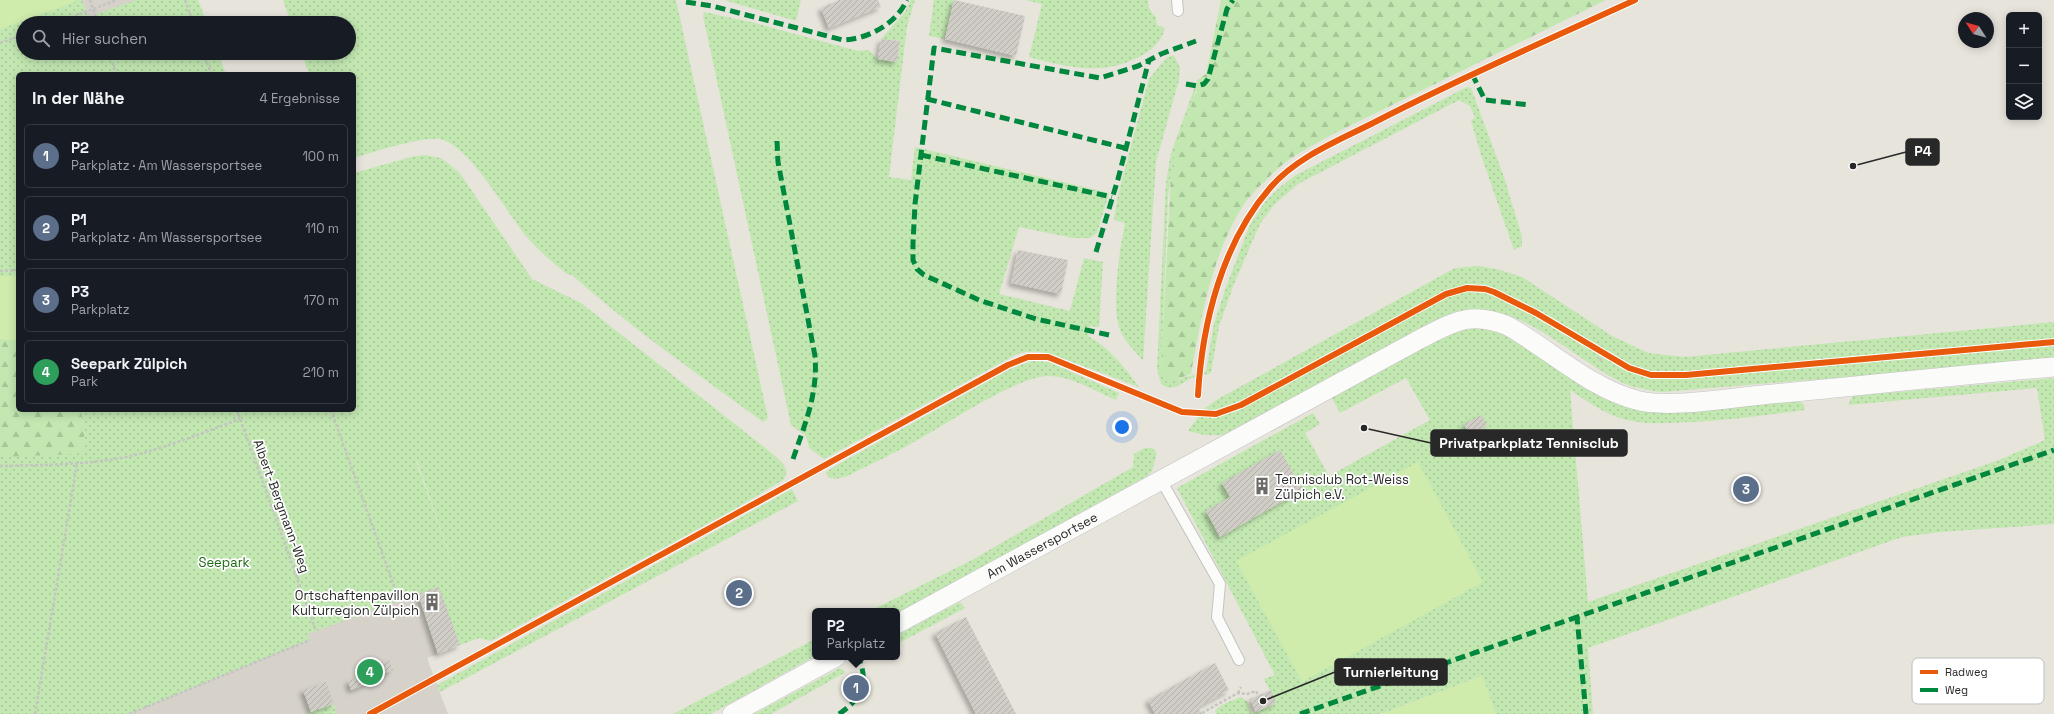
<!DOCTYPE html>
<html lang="de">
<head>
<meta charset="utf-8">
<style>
	:root { --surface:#171b24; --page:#20242c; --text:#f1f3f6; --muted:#9ea1a6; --line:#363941; --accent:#1a73e8 }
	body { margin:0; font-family:"Space Grotesk",sans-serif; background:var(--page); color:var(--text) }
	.controls { position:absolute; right:12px; top:12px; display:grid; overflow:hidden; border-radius:6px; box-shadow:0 2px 10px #0003 }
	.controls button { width:36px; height:36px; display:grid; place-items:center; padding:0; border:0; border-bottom:1px solid var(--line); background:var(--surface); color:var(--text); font:20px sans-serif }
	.compass { position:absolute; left:1958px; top:12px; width:36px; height:36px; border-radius:50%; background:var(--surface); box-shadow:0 2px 10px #0003; rotate:306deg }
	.you { position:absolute; left:1122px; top:427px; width:14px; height:14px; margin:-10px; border:3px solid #fff; border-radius:50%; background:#1a73e8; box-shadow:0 0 0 6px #1a73e833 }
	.badge { display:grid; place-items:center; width:26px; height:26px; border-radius:50%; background:var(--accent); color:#fff; font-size:13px; font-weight:700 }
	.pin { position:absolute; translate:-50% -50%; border:2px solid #fff; box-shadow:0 1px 4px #0006 }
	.popup { position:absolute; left:812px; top:608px; width:88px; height:52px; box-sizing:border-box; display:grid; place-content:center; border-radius:6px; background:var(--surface); filter:drop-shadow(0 1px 3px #0005); font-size:13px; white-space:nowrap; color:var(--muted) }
	.popup b { font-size:15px; color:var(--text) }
	.popup::after { content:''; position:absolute; left:50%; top:100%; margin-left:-8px; border:8px solid transparent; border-top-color:var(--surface) }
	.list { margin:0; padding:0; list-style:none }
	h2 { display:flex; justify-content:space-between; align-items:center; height:52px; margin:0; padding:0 16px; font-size:17px }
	h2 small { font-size:13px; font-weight:400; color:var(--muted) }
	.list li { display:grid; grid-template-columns:26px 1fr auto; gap:12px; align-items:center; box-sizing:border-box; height:64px; margin:0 8px 8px; padding:0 8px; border:1px solid var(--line); border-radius:6px }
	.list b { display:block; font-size:15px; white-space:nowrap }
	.list p { margin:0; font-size:13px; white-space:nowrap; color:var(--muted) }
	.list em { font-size:13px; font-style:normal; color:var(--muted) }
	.icon { flex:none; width:22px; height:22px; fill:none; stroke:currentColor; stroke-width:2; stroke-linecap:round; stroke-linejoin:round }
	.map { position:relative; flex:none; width:2054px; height:714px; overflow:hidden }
	.search { position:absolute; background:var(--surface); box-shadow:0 2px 10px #0003; left:16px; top:16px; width:340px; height:44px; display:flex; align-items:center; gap:10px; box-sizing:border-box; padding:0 14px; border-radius:22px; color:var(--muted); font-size:15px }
	.panel { position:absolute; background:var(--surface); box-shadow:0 2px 10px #0003; left:16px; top:72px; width:340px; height:340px; border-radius:6px }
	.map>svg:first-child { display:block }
	.green { fill:url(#green-dots); fill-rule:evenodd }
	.forest { fill:url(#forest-firs) }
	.pitch { fill:#cfecad }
	.plaza { fill:#d6d2ca; fill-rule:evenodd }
	.building { fill:url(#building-hatch); filter:url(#shadow) }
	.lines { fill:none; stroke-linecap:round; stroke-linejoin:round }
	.lane-casing { stroke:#c3c3c3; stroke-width:12 }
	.street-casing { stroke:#c3c3c3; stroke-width:20 }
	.path { stroke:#c5c4c3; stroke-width:2.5; stroke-dasharray:3 2; stroke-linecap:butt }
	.lane { stroke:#fbfbfa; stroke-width:10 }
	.street { stroke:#fbfbfa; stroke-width:19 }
	.quiet { stroke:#00873e; stroke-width:5; stroke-dasharray:10 5; stroke-linecap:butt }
	.cycleway-casing { stroke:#fff; stroke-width:8 }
	.cycleway { stroke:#e8590c; stroke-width:6 }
	.labels { text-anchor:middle; stroke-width:3.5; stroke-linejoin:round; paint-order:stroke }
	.poi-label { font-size:13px; fill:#282828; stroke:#fff; text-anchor:start }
	.street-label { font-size:13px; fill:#282828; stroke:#fff }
	.park-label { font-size:13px; fill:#1c6a12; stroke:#fff }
	.key { fill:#fff; stroke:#bebebe; stroke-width:1 }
	.key-label { font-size:11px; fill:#282828 }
	.leader { fill:none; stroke:#282828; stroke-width:1.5 }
	.callout-dot { fill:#282828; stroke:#fff; stroke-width:1.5 }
	.callout { fill:#282828; stroke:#282828; stroke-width:1.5 }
	.callout-label { font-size:14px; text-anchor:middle; font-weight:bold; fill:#fff }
</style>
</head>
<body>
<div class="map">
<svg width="2054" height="714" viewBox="0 0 2054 714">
	<defs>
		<pattern id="green-dots" width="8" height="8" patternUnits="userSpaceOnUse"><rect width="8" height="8" fill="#c2e7b1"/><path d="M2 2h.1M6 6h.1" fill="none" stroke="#a7c698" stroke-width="1.8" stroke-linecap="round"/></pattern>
		<pattern id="forest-firs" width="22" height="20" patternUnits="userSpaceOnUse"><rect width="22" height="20" fill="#c2e7b1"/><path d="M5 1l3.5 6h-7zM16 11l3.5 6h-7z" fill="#a7c698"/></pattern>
		<pattern id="building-hatch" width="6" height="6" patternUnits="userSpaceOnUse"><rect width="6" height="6" fill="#d0cdc7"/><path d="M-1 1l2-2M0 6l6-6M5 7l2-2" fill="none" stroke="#b3b0ab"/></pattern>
		<filter id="shadow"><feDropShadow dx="-3.5" dy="3.5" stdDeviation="2" flood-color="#0004"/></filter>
	</defs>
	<rect width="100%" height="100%" fill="#e7e4dc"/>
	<g class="green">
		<path d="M0,0h198l9,23h-184v30h195l8,21h-208v336h336v-237l57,-16 13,-2 17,3 18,14 73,107 49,24 188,148c9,8 24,17 14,29l-50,30 -242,131 -12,-3 -149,56 7,20h-337zM416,461h1l50,144z"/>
		<path d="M283,0h393l92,418 -5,4c-65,-48 -132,-94 -191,-147l-5,-1c-15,-12 -29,-24 -42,-39 -19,-24 -57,-91 -85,-96 -17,-3 -68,13 -86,19v-84h-45l-7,-21h47v-30h-58z"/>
		<polygon points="724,0 801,0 796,21"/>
		<path d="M911,0h4l-8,26 -18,151 22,3 4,-33 194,46 -12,40 -7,5h-17l-54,-11 -20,67 71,17 14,-53 19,4 -4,65 -9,-1 -2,10c22,12 36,31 51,51l-85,-32c-14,-4 -23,-5 -37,-1l-193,105 -15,-11 -3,-12 -15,-11 -88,-409 1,-4 47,10 107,29 11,-1 9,9 19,3 3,-21 -19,-2 24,-27z"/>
		<polygon points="934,0 954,0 945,39 929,36"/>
		<path d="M1025,0h123c0,7 3,13 8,17l1,8 8,3c-4,15 -14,23 -28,30 -37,18 -70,9 -108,-1l13,-53z"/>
		<path d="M1174,55l6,13 -1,12 -23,82 -13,199c-7,-9 -17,-18 -22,-29 -11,-22 -1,-85 4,-109l-11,-3 4,-25 31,-116 17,-21z"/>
		<path d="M1197,81c-2,21 -12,39 -18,60 -6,19 -9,39 -11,58l-7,171 12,11 33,-10 8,-47 12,-37 23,-60 15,-24 15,-15 17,-13 171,-88 4,1 33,89 18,60v9l-8,4 -32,-92 -11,-37 4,-4 -5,-11 -11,-6 -161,84 -24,21 -14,19 -26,60 -15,42 -8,47c-6,2 -13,3 -19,5 -12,5 -18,15 -31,6l-4,-15 9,-187 5,-29z"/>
		<path d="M1478,266l19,3 25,8 90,59 36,17 36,4 370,-35v38l-392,32c-13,-2 -29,-4 -41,-10 -47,-23 -100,-80 -157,-72 -7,1 -16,5 -23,8l-218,117h-18l-17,-4 17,-23 13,-9 237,-131z"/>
		<path d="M1481,327l24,8 100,64 26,9 153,-7h15l5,4 1,5c-38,5 -74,10 -112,12 -26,1 -54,4 -79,-6 -16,-7 -29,-16 -44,-26l18,212 411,-142 46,-20 -8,-52 -189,17 5,-9 201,-18v146l-114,8 -38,5 -314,111 5,66h-97l-14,-38 -101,38h-165l-1,-3c6,-8 16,-9 25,-14l7,4 5,13 24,-11 -12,-24 11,-4 -98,-187 136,-75 7,11 -15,9 24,43 101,-56 -24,-42 -66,35 -8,-15 118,-66z"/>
		<path d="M1032,361l17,1 70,31 -3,7c-21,-9 -47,-25 -69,-24 -32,2 -96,45 -126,62 -24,14 -50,26 -76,39l-10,2 -7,-2 -2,-5 11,-7 175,-97z"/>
		<polygon points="1145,448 1152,448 1157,453 1152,471 1147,476 897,615 897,611 870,611 972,560 1133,467 1134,454"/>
		<polygon points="792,489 798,501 440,692 437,685"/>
		<polygon points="960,602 965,608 897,644 897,635"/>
		<polygon points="815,639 815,656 711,714 673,714"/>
		<polygon points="840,668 846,672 771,714 754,714"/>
	</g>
	<g class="forest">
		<path d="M1221,0h385l-271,133c-21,12 -45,23 -62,40 -9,9 -21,20 -29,31 -32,50 -43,113 -53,170l-18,7 -8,-1 -4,-10 10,-197 7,-32 18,-48 1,-13 9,-6z"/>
		<polygon points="0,339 18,341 18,410 81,410 85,445 83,451 75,454 0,457"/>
	</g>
	<g class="pitch">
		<polygon points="0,0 74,0 75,2 0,29"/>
		<polygon points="0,276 18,276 18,341 0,339"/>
		<polygon points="1418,462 1483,582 1302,682 1236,561"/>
		<polygon points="1482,676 1496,714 1381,714"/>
	</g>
	<g class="plaza">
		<polygon points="82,0 136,0 88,17"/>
		<path d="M418,594l20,60 -11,4 21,56h-111l-11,-32 -22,8 7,22 -2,2h-180l180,-74 -2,-6 9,-3zM384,662l3,11 -37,13 -2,-5 16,-6 -2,-6z"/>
	</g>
	<g class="building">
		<polygon points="839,0 878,0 881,7 829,28 821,8"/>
		<polygon points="954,0 1025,16 1016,56 945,39"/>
		<polygon points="881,39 900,41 897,62 878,59"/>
		<polygon points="1018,250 1068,260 1061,294 1011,283"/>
		<polygon points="1482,415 1487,426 1470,436 1464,424"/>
		<polygon points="1280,450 1303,490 1220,537 1206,511 1230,497 1222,483"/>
		<polygon points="439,587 460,645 438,654 418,594"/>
		<polygon points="966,617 1016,714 976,714 935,633"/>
		<polygon points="389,660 393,670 366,680 367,684 351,690 348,681 364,675 362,670"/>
		<polygon points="1215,663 1229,690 1198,707 1202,714 1155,714 1148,700"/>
		<polygon points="326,682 334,704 311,712 303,690"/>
		<polygon points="1271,690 1276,703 1256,712 1250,699"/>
	</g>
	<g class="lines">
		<g class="lane-casing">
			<g id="lane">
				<polyline points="1177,0 1178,11"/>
				<polyline points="1161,480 1220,584 1217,617 1239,660"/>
			</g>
		</g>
		<g class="street-casing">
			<g id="street">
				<path id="s1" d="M897,624l525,-286c33,-17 50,-27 86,-12 41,23 82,62 128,74 30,9 93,-2 126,-5 97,-9 195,-20 292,-28"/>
				<polyline points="732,714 836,657"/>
			</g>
		</g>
		<g class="path">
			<polyline points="90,0 98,23"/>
			<polyline points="185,0 193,23"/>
			<polyline points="56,23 117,0"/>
			<polyline points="0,43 23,35"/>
			<polyline points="109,53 116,74"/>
			<polyline points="204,53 211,74"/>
			<polyline points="0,271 18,270"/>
			<polyline points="1600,361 1603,354"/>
			<polyline points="237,410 316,631"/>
			<polyline points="331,410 399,600"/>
			<path d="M0,466c41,-1 81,-1 121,-8 41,-8 80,-25 119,-39"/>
			<polyline points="1238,693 1241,687"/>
			<polyline points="1202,713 1238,693 1247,694 1256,691 1258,695"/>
			<polyline points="35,714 77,464"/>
			<polyline points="129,714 310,640"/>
		</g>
		<use href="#lane" class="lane"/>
		<use href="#street" class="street"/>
		<g class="quiet">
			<path d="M686,2l26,4 131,34c25,-1 53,-16 64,-40"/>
			<polyline points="1472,74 1485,100 1530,105"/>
			<polyline points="1186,84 1197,86 1204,84 1208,79 1227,9 1233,0"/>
			<polyline points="927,99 1125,148"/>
			<path d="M777,141l1,21 37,194c3,38 -10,68 -22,103"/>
			<polyline points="921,155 1112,197"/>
			<polyline points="1096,252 1118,179 1149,60"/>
			<polyline points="1109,335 1036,319 979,300 924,275 917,269 913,260 913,243 915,204 934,48 1100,78 1138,66 1161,54 1196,41"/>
			<path d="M839,714c22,-15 31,-31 19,-57"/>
			<polyline points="1300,714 1577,617"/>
			<polyline points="1586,714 1577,617 2054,450"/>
		</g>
		<g class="cycleway-casing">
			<g id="cycleway">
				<path d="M1198,395c4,-71 24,-152 72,-207 26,-31 70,-48 105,-66 85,-44 173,-82 260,-122"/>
				<polyline points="370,714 1008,365 1028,357 1048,357 1182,412 1216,414 1241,405 1446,294 1467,288 1485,289 1494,292 1536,313 1629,368 1651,375 1686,375 2054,342"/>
			</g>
		</g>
		<use href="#cycleway" class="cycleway"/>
	</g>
	<defs>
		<g id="building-bare" transform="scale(1.38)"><path d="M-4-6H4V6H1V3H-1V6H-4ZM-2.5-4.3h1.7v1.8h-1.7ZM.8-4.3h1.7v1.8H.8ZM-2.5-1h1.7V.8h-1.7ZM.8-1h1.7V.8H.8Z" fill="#6b6a67" stroke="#fff" stroke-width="2.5" paint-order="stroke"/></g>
	</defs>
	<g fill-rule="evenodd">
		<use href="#building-bare" x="1262" y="486"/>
		<use href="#building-bare" x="432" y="602"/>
	</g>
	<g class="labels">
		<g class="poi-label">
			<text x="1275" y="484">Tennisclub Rot-Weiss<tspan x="1275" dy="15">Zülpich e.V.</tspan></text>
			<text x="419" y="600" text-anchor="end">Ortschaftenpavillon<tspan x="419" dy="15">Kulturregion Zülpich</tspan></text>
		</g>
		<g class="street-label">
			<text transform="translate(282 506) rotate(70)" y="5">Albert-Bergmann-Weg</text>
			<text dy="5" stroke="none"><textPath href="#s1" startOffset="165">Am Wassersportsee</textPath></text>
		</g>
		<g class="park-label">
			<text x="224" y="567">Seepark</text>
		</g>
	</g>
	<rect x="1912" y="658" width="132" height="46" rx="6" class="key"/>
	<rect x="1920" y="670" width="18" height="4" fill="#e8590c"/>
	<rect x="1920" y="688" width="18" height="4" fill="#00873e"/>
	<g class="key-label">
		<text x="1945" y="676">Radweg</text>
		<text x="1945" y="694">Weg</text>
	</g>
	<path class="leader" d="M1853 166L1906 152M1364 428L1431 443M1263 701L1335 672"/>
	<g class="callout-dot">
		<circle cx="1853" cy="166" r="4"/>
		<circle cx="1364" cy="428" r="4"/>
		<circle cx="1263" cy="701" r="4"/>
	</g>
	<g class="callout">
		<rect x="1906" y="139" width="33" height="26" rx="4"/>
		<rect x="1431" y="430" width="196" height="26" rx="4"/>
		<rect x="1335" y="659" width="112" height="26" rx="4"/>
	</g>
	<g class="callout-label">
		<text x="1923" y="156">P4</text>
		<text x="1529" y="448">Privatparkplatz Tennisclub</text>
		<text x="1391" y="677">Turnierleitung</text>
	</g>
</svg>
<div class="controls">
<button>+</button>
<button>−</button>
<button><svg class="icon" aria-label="layers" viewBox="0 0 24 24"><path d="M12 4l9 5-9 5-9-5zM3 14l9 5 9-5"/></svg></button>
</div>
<svg class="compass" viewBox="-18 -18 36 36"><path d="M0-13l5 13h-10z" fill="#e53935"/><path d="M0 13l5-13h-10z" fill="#9ea1a6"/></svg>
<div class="you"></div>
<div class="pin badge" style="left:856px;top:688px;background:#5c6f8a">1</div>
<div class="popup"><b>P2</b>Parkplatz</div>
<div class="pin badge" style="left:739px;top:593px;background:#5c6f8a">2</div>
<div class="pin badge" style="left:1746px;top:489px;background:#5c6f8a">3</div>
<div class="pin badge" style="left:370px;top:672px;background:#2e9e5b">4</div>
<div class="search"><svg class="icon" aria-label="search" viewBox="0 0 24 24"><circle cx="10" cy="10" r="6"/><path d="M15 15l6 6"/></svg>Hier suchen</div>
<section class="panel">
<h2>In der Nähe<small>4 Ergebnisse</small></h2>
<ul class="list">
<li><span class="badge" style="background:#5c6f8a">1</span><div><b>P2</b><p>Parkplatz · Am Wassersportsee</p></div><em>100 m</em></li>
<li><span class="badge" style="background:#5c6f8a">2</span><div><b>P1</b><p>Parkplatz · Am Wassersportsee</p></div><em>110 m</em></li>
<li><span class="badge" style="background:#5c6f8a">3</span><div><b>P3</b><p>Parkplatz</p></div><em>170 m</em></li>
<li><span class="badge" style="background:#2e9e5b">4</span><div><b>Seepark Zülpich</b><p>Park</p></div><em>210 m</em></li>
</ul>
</section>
</div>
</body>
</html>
